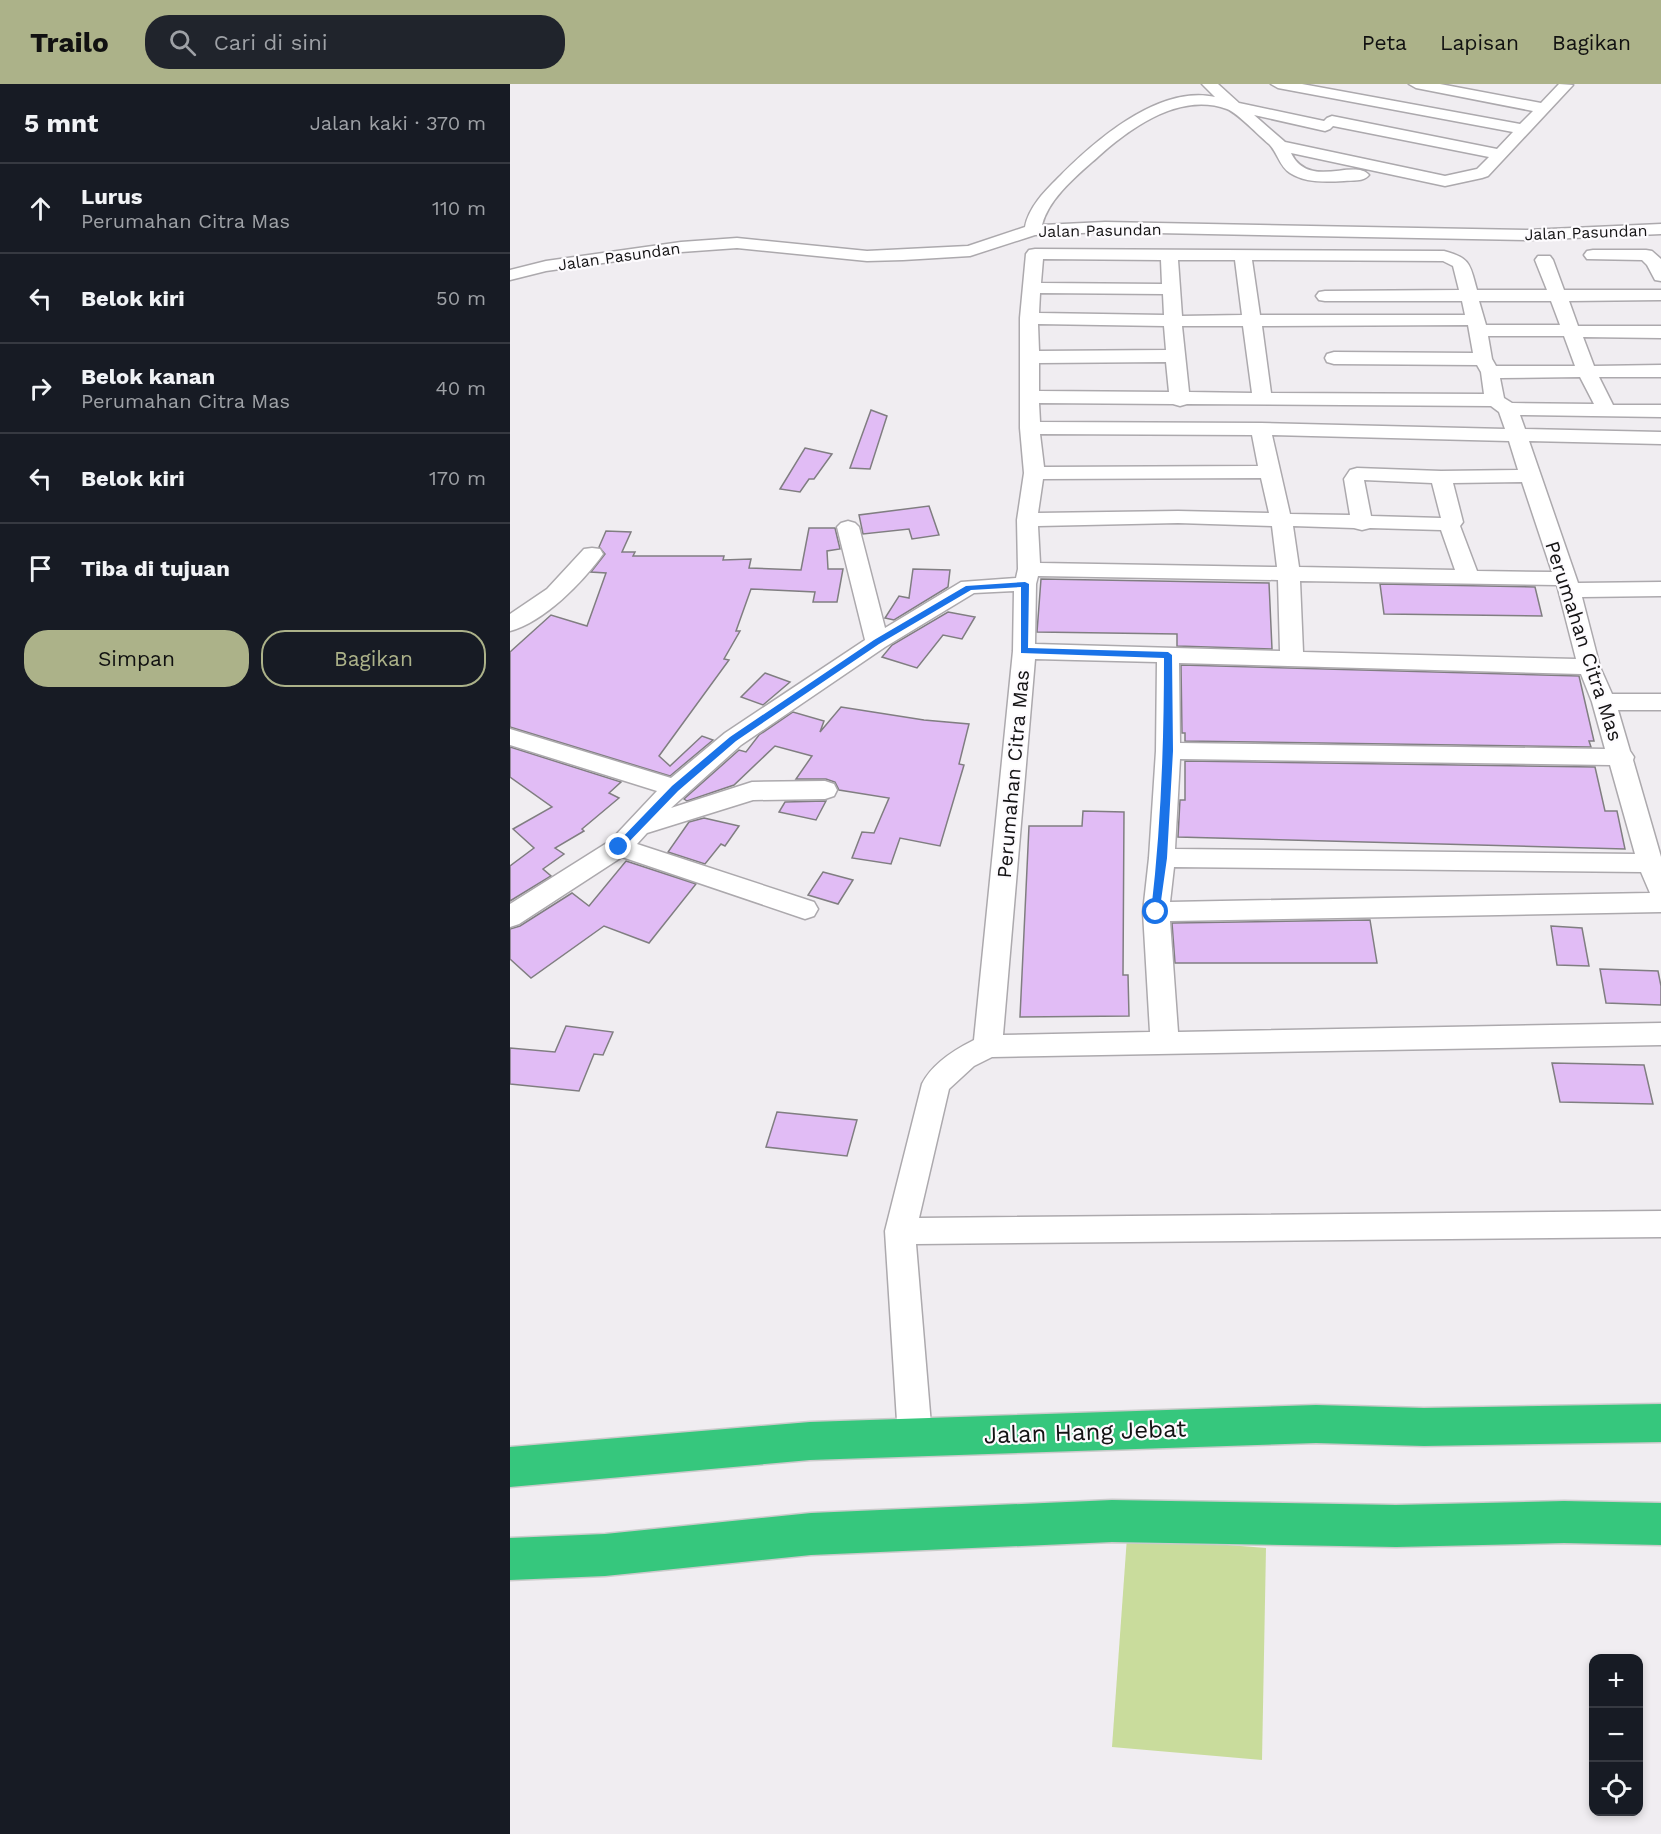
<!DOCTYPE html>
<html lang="id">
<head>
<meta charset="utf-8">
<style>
	:root { --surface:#171b24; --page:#20242c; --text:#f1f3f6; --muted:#9ea1a6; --line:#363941; --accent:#acb289 }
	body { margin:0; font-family:"Work Sans",sans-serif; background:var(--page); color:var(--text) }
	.controls { position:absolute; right:18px; bottom:18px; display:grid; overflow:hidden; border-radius:12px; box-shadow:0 3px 9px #0003 }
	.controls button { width:54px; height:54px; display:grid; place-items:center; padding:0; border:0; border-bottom:2px solid var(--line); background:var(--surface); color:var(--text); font:30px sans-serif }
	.stop { position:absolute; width:18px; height:18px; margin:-14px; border:4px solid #1a73e8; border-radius:50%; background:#fff }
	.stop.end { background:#1a73e8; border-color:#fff; box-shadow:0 2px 6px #0008 }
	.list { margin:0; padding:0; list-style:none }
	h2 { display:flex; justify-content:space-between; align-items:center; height:78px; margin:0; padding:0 24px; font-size:26px }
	h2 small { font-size:20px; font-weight:400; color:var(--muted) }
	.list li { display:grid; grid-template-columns:39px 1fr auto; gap:18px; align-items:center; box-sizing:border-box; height:90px; padding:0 24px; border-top:2px solid var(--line) }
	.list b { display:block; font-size:22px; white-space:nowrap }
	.list p { margin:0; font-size:20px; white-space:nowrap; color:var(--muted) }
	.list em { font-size:20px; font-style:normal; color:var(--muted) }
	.actions { display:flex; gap:12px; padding:18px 24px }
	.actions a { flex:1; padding:14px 0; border:2px solid var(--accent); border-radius:24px; text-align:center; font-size:21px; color:var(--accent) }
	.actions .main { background:var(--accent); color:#111 }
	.icon { flex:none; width:33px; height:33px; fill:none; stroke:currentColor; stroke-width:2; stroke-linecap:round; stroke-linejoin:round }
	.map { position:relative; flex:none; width:1151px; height:1750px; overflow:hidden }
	header { display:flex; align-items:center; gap:36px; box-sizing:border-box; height:84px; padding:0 30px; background:var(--accent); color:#111 }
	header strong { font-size:28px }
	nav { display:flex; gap:33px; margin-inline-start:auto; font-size:21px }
	.search { width:420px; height:54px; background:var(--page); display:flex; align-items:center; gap:15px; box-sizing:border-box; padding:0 21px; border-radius:24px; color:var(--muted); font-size:22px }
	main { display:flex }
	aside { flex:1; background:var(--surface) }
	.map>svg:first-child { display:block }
	.green { fill:#c9dc9c }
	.building { fill:#e1bcf5; stroke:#807e81; stroke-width:1.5 }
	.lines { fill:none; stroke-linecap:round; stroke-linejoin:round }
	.street-casing { stroke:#aca9ad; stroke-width:3 }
	.highway-casing { stroke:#cbcbcb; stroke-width:3 }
	.street { fill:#fff; fill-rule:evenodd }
	.highway { fill:#36c77d; fill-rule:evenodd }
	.route { fill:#1a73e8 }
	.labels { text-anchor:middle; stroke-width:4.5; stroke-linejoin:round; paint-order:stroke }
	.far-street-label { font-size:16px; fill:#141314; stroke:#fdfbfe }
	.street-label { font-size:20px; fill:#141314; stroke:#fdfbfe }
	.near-street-label { font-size:24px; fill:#141314; stroke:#fdfbfe }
</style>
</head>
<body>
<header>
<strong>Trailo</strong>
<div class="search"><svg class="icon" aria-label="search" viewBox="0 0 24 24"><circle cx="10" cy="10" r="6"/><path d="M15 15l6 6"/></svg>Cari di sini</div>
<nav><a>Peta</a><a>Lapisan</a><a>Bagikan</a></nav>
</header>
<main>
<aside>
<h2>5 mnt<small>Jalan kaki · 370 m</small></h2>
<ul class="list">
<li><svg class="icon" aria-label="ahead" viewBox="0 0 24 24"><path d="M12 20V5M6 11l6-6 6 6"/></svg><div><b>Lurus</b><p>Perumahan Citra Mas</p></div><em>110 m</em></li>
<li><svg class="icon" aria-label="left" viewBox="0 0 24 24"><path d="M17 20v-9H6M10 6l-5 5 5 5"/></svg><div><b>Belok kiri</b></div><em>50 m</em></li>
<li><svg class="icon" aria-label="right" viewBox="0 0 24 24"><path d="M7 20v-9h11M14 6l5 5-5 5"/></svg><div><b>Belok kanan</b><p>Perumahan Citra Mas</p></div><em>40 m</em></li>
<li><svg class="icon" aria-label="left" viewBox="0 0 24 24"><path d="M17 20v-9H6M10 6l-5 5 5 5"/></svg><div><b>Belok kiri</b></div><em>170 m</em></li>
<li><svg class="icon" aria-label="arrive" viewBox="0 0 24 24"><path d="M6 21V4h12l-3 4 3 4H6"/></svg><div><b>Tiba di tujuan</b></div></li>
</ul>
<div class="actions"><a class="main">Simpan</a><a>Bagikan</a></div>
</aside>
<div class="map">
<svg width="1151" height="1750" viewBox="0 0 1151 1750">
	<rect width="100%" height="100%" fill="#f0edf1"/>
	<polygon class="green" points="617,1453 756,1464 752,1676 602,1663"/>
	<g class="building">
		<polygon points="361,326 377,332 360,385 340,384"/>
		<polygon points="295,364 322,370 304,395 299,395 290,408 270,405"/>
		<polygon points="419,422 429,451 402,455 399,445 353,450 349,431"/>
		<polygon points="299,444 325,444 330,465 317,467 318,485 333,485 327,518 303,518 305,508 241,505 226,547 230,547 214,575 219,576 149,672 160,682 192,652 203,656 160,692 0,643 0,568 41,531 77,542 96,489 81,488 95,470 89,463 96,447 121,448 112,468 125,468 123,472 214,472 213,476 241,475 239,484 291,486"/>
		<polygon points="403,485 440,486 438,503 384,536 375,534 389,512 399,514"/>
		<polygon points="531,495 759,499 762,565 667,562 667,550 527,548"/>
		<polygon points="870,500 1025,503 1032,532 874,530"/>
		<polygon points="438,528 465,533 452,555 433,551 407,584 372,573 382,561"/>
		<polygon points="671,581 1069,592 1084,657 1079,657 1081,663 675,657 675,649 672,649"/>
		<polygon points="255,589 280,598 253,621 231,613"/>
		<polygon points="331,623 414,636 459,640 449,680 454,681 430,762 390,754 381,780 342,774 352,748 364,749 379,714 329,706 325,698 316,695 286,695 302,672 265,662 224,701 177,717 174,715 229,666 236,668 249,651 283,628 314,637 310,648"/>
		<polygon points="0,663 111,698 99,709 109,714 72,745 74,747 45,764 54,770 33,785 41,792 0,817 0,782 24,764 3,745 42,723 0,693"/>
		<polygon points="675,677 1085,683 1095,727 1107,727 1115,765 668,753 670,716 675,716"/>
		<polygon points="316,717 306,736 269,728 275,718"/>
		<polygon points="573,727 614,728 613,891 618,891 619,932 510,933 519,742 572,742"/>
		<polygon points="194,734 229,742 215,762 211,760 195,780 158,768 179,738"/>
		<polygon points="116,777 186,800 139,859 94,842 21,894 0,875 0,845 10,842 62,809 79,822"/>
		<polygon points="313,788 343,796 328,820 298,811"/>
		<polygon points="860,836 867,879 665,879 662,839"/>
		<polygon points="1041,842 1072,844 1079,882 1047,881"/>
		<polygon points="1090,885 1148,887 1151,902 1151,921 1096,919"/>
		<polygon points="56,942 103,948 93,971 84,970 69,1007 0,1000 0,964 45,968"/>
		<polygon points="1042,979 1134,981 1143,1020 1050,1018"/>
		<polygon points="267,1028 347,1036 337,1072 256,1063"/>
	</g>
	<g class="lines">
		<g class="street-casing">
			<g id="street">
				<path d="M692,0h16l21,19 85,18 3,-3 5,-2 165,33 16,-17 -235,-44 -7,-4h31l218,40 13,-13 -117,-23 -7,-4h31l101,19 18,-19 14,1 -85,91 -6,2 -37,8 -154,-33c18,37 63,5 78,22 -5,7 -17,5 -25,6 -18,1 -39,2 -54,-8 -11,-7 -12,-20 -21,-29 -11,-9 -30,-30 -42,-35 -46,-17 -94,17 -127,46 -20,18 -51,42 -58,70l63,-3 422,8 134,-6v10l-134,6 -422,-8 -70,3 -65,21 -67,4 -36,1 -130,-13 -56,4 -135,19 -36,9v-10l36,-9 135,-19 56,-4 130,13 101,-5 57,-19c4,-21 21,-37 36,-52 37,-37 99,-90 154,-78zM744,31l71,16 5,-2 3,-3 156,31 -12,12 -32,7 -160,-34z"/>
				<path d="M525,165l409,2c27,7 26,14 33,39h70l-12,-30 3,-4h12l3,4 11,30h97v10l-92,1 9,25h83v12l-78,-1 11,29 67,-1v12h-62l14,28h48v12l-141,-2 5,14 136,3v12l-132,-3 49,142 83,-1v14l-79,1 18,70 12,27h49v16h-43l12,41 4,6 -1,3 28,97v55l-491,9 8,111 483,-9v22l-669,12 -18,9 -25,23 -30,129 742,-7v26l-745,7 16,193 -5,11 -12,5 -12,-5 -5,-11 -13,-206 37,-147c10,-20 32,-34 52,-44l39,-389 1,-60 -40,2 -89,54 -144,98 -70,63 81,-26 73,-1 9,3 3,6 -3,6 -9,3 -72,1 -106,33 -10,11 177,58 4,7 -4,7 -9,3 -183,-62 -103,67 -9,3v-23l100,-63 47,-50 -147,-46v-16l161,49 54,-45 140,-93 -28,-113 4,-4 7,-2 7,2 4,4 26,101 76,-46 55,-4 2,-9 -1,-49 7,-47 -4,-45v-110l6,-64 3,-4zM533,175l118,1 1,24 -121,-1zM668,176h57l7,55 -60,1zM742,176l191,1 10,5 6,24 -134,1 -6,1 -3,4 3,4 6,1h137l3,14h-205zM530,209l123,1 1,21 -125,-2zM969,217h72l9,24h-74zM528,240l126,2 2,24 -127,1zM958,241l5,28 -139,-1 -7,2 -2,4 2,4 7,2 143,1 4,7 3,22 -213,-1 -9,-67zM672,242h61l9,67 -63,-1zM978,252h76l11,30h-79l-4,-7zM656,278l3,30 -130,-1v-28zM1070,293l14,27 -82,-1 -8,-5 -4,-20zM529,319l134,1 7,2 7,-2 304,2 8,6 6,17 -244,-6 -221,-1zM530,350l212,1 6,31 -214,1zM762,351l237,6 9,29 -77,1 -84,-3 -7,2 -6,9 6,36 -60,-1zM751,394l8,35 -91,-2 -140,2 5,-34zM854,396l68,3 9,35 -70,-2zM1012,398l30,90 -75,-1 -17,-45 3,-4 -10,-39zM668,439l94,3 5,41 -237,-4 -2,-37zM783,442l61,2 8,2 8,-2 71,2 14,40 -156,-3zM528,492l240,4 2,71 -245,-7 1,-60zM790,497l257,4 19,74 -273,-7zM525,575l122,3 -1,89 -7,107 -6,54 7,120 -147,3zM669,579l402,11 11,28 13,47 -425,-6zM670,675l430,6 25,89 -460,-5zM664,783l467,5 9,21 -480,9z"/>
				<polygon points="1083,166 1136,166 1142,167 1151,175 1151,197 1145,196 1137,181 1132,176 1077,175 1074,171 1077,167"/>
				<path d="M82,464l8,1 3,5c-20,28 -59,68 -93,77v-17l37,-25 37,-40z"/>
			</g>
		</g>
		<g class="highway-casing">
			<g id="highway">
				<polygon points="1151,1320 1151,1358 914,1362 806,1359 300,1376 0,1403 0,1363 300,1338 806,1321 914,1324"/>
				<polygon points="602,1416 886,1421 1054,1417 1151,1419 1151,1461 1054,1459 886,1463 602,1458 301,1471 95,1492 0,1496 0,1454 95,1450 301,1429"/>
			</g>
		</g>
		<use href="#street" class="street"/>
		<use href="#highway" class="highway"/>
	</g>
	<path class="route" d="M515,498l4,2 -1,64 140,4 4,3 1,96 -6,107 -8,57 -3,1 -5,-4c10,-85 13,-169 13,-254l-143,-5v-66l-50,3 -92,54 -143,97 -58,50 -56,58h-6v-5l56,-58 58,-49 144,-97 92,-54z"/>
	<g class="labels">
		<g class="far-street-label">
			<text transform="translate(590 146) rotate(-1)" y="6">Jalan Pasundan</text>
			<text transform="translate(1076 148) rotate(-2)" y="6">Jalan Pasundan</text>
			<text transform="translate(109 172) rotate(-8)" y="6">Jalan Pasundan</text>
		</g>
		<g class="street-label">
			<text transform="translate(1074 557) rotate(72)" y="7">Perumahan Citra Mas</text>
			<text transform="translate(503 690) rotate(-85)" y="7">Perumahan Citra Mas</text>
		</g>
		<g class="near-street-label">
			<text transform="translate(575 1348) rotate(-2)" y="8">Jalan Hang Jebat</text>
		</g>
	</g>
</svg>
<div class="controls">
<button>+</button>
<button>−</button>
<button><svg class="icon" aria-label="locate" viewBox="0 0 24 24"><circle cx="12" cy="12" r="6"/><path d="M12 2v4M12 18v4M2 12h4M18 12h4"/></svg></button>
</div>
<div class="stop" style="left:646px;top:828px"></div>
<div class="stop end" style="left:109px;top:763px"></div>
</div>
</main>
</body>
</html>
